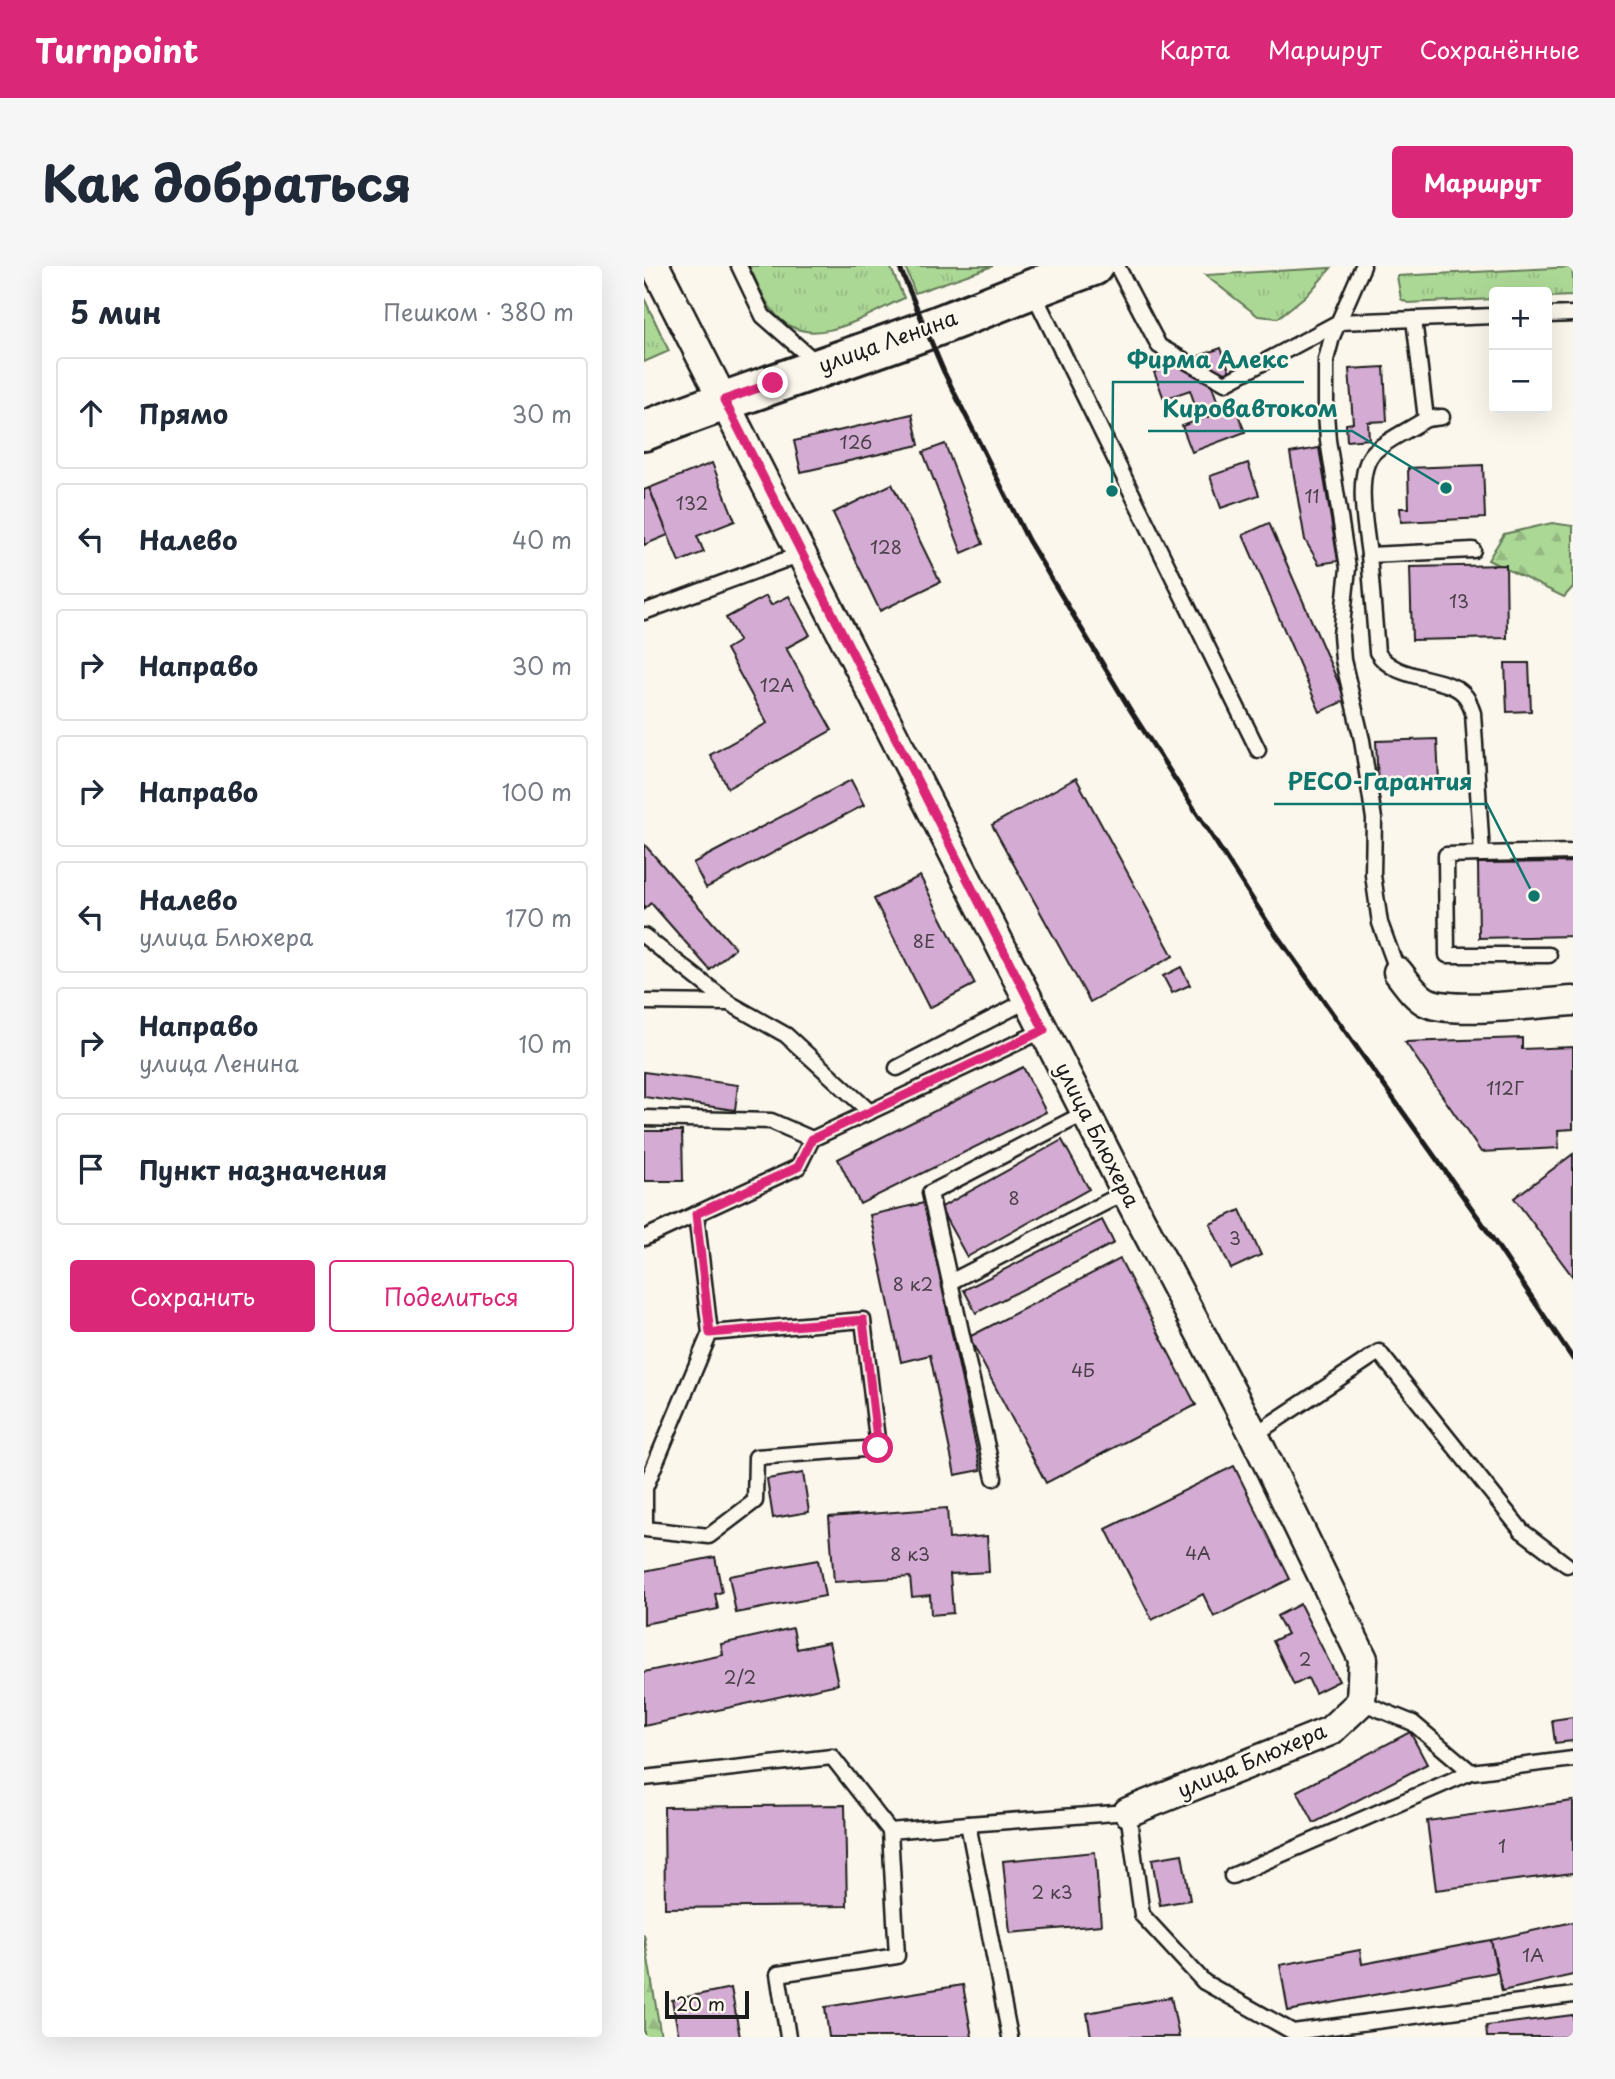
<!DOCTYPE html>
<html lang="ru">
<head>
<meta charset="utf-8">
<style>
	:root { --surface:#fff; --page:#f6f6f7; --text:#1f2937; --muted:#747a83; --line:#e0e1e3; --accent:#db2777 }
	body { margin:0; font-family:"Playpen Sans",sans-serif; background:var(--page); color:var(--text) }
	.controls { position:absolute; right:21px; top:21px; display:grid; overflow:hidden; border-radius:7px; box-shadow:0 7px 28px #0002 }
	.controls button { width:63px; height:63px; display:grid; place-items:center; padding:0; border:0; border-bottom:2px solid var(--line); background:var(--surface); color:var(--text); font:35px sans-serif }
	.scale { position:absolute; left:21px; bottom:18px; width:84px; box-sizing:border-box; padding-left:7px; border:4px solid #1c1c1c; border-top:0; font-size:19px; line-height:24px; white-space:nowrap; color:#1c1c1c; -webkit-text-stroke:5px #fbf7ec; paint-order:stroke }
	.stop { position:absolute; width:21px; height:21px; margin:-16px; border:5px solid #db2777; border-radius:50%; background:#fff }
	.stop.end { background:#db2777; border-color:#fff; box-shadow:0 2px 7px #0008 }
	.list { margin:0; padding:0; list-style:none }
	h2 { display:flex; justify-content:space-between; align-items:center; height:91px; margin:0; padding:0 28px; font-size:30px }
	h2 small { font-size:23px; font-weight:400; color:var(--muted) }
	.list li { display:grid; grid-template-columns:46px 1fr auto; gap:21px; align-items:center; box-sizing:border-box; height:112px; margin:0 14px 14px; padding:0 14px; border:2px solid var(--line); border-radius:7px }
	.list b { display:block; font-size:26px; white-space:nowrap }
	.list p { margin:0; font-size:23px; white-space:nowrap; color:var(--muted) }
	.list em { font-size:23px; font-style:normal; color:var(--muted) }
	.actions { display:flex; gap:14px; padding:21px 28px }
	.actions a { flex:1; padding:16px 0; border:2px solid var(--accent); border-radius:7px; text-align:center; font-size:24px; color:var(--accent) }
	.actions .main { background:var(--accent); color:#fff }
	.icon { flex:none; width:38px; height:38px; fill:none; stroke:currentColor; stroke-width:2; stroke-linecap:round; stroke-linejoin:round }
	.map { position:relative; flex:none; width:929px; height:1771px; overflow:hidden; border-radius:7px }
	header { display:flex; align-items:center; gap:42px; box-sizing:border-box; height:98px; padding:0 35px; background:var(--accent); color:#fff }
	header strong { font-size:33px }
	nav { display:flex; gap:38px; margin-inline-start:auto; font-size:24px }
	.intro { display:flex; align-items:center; justify-content:space-between; box-sizing:border-box; height:168px; padding:0 42px }
	h1 { margin:0; font-size:49px }
	.button { padding:18px 32px; border-radius:7px; background:var(--accent); color:#fff; font-size:24px; font-weight:700 }
	main { display:flex; gap:42px; padding:0 42px }
	aside { flex:1; background:var(--surface); border-radius:7px; box-shadow:0 7px 28px #0002 }
	.map>svg:first-child { display:block }
	.grass { fill:url(#grass-tufts); stroke:#647a59; stroke-width:2 }
	.forest { fill:url(#forest-firs); stroke:#647a59; stroke-width:2 }
	.building { fill:#d4abd2; stroke:#1c1c1c; stroke-width:2 }
	.lines { fill:none; stroke-linecap:round; stroke-linejoin:round }
	.service-casing { stroke:#1c1c1c; stroke-width:19 }
	.minor-casing { stroke:#1c1c1c; stroke-width:33 }
	.primary-casing { stroke:#1c1c1c; stroke-width:44 }
	.service { stroke:#fbf7ec; stroke-width:14 }
	.minor { stroke:#fbf7ec; stroke-width:28 }
	.primary { stroke:#fbf7ec; stroke-width:38 }
	.rail { stroke:#1c1c1c; stroke-width:5 }
	.route { stroke:#db2777; stroke-width:9 }
	.labels { text-anchor:middle; stroke-width:5; stroke-linejoin:round; paint-order:stroke }
	.number-label { font-size:18px; fill:#4a404a }
	.street-label { font-size:21px; fill:#1c1c1c; stroke:#fbf7ec }
	.leader { fill:none; stroke:#0f766e; stroke-width:2.5 }
	.callout-dot { fill:#0f766e; stroke:#fbf7ec; stroke-width:2.5 }
	.callout-label { font-size:23px; text-anchor:middle; font-weight:bold; fill:#0f766e; stroke:#fbf7ec; stroke-width:5; stroke-linejoin:round; paint-order:stroke }
</style>
</head>
<body>
<header>
<strong>Turnpoint</strong>
<nav><a>Карта</a><a>Маршрут</a><a>Сохранённые</a></nav>
</header>
<div class="intro"><h1>Как добраться</h1><a class="button">Маршрут</a></div>
<main>
<aside>
<h2>5 мин<small>Пешком · 380 m</small></h2>
<ul class="list">
<li><svg class="icon" aria-label="ahead" viewBox="0 0 24 24"><path d="M12 20V5M6 11l6-6 6 6"/></svg><div><b>Прямо</b></div><em>30 m</em></li>
<li><svg class="icon" aria-label="left" viewBox="0 0 24 24"><path d="M17 20v-9H6M10 6l-5 5 5 5"/></svg><div><b>Налево</b></div><em>40 m</em></li>
<li><svg class="icon" aria-label="right" viewBox="0 0 24 24"><path d="M7 20v-9h11M14 6l5 5-5 5"/></svg><div><b>Направо</b></div><em>30 m</em></li>
<li><svg class="icon" aria-label="right" viewBox="0 0 24 24"><path d="M7 20v-9h11M14 6l5 5-5 5"/></svg><div><b>Направо</b></div><em>100 m</em></li>
<li><svg class="icon" aria-label="left" viewBox="0 0 24 24"><path d="M17 20v-9H6M10 6l-5 5 5 5"/></svg><div><b>Налево</b><p>улица Блюхера</p></div><em>170 m</em></li>
<li><svg class="icon" aria-label="right" viewBox="0 0 24 24"><path d="M7 20v-9h11M14 6l5 5-5 5"/></svg><div><b>Направо</b><p>улица Ленина</p></div><em>10 m</em></li>
<li><svg class="icon" aria-label="arrive" viewBox="0 0 24 24"><path d="M6 21V4h12l-3 4 3 4H6"/></svg><div><b>Пункт назначения</b></div></li>
</ul>
<div class="actions"><a class="main">Сохранить</a><a>Поделиться</a></div>
</aside>
<div class="map">
<svg width="929" height="1771" viewBox="0 0 929 1771">
	<defs>
		<pattern id="grass-tufts" width="24" height="20" patternUnits="userSpaceOnUse" patternTransform="scale(1.75)"><rect width="24" height="20" fill="#acd896"/><path d="M3 7l-1-3M5 7V3M7 7l1-3M15 17l-1-3M17 17v-4M19 17l1-3" fill="none" stroke="#93b981"/></pattern>
		<pattern id="forest-firs" width="22" height="20" patternUnits="userSpaceOnUse" patternTransform="scale(1.75)"><rect width="22" height="20" fill="#acd896"/><path d="M5 1l3.5 6h-7zM16 11l3.5 6h-7z" fill="#93b981"/></pattern>
	</defs>
	<rect width="100%" height="100%" fill="#fbf7ec"/>
	<filter id="ink" filterUnits="userSpaceOnUse"><feTurbulence type="fractalNoise" baseFrequency=".0143" numOctaves="2"/><feDisplacementMap in="SourceGraphic" scale="14" xChannelSelector="R" yChannelSelector="G"/><feConvolveMatrix kernelMatrix="1 2 1 2 8 2 1 2 1" color-interpolation-filters="sRGB"/></filter>
	<g filter="url(#ink)">
		<g class="grass">
			<path d="M105,0h141l14,32c-36,16 -90,54 -125,20 -14,-13 -21,-35 -30,-52z"/>
			<polygon points="261,0 349,0 271,27"/>
			<polygon points="929,1 929,30 903,31 903,26 850,26 850,33 764,37 757,33 753,10"/>
			<polygon points="687,2 665,27 634,52 614,50 561,9"/>
			<polygon points="0,32 25,85 0,96"/>
		</g>
		<g class="forest">
			<polygon points="908,257 929,260 929,321 920,331 844,294 860,268"/>
			<polygon points="0,1668 17,1771 0,1771"/>
		</g>
		<g class="building">
			<polygon points="577,82 587,109 567,117 577,146 556,154 546,124 520,133 510,106"/>
			<polygon points="740,101 743,155 724,156 725,173 703,175 702,158 709,157 705,103"/>
			<polygon points="591,141 601,166 548,186 538,160"/>
			<polygon points="268,148 275,179 157,206 150,175"/>
			<polygon points="301,178 339,278 318,287 279,186"/>
			<polygon points="675,182 694,295 675,298 661,274 646,187"/>
			<polygon points="68,197 91,255 53,270 60,286 35,296 5,222"/>
			<polygon points="604,197 615,229 577,242 566,210"/>
			<polygon points="839,199 841,252 757,256 756,242 765,242 764,202"/>
			<polygon points="248,218 296,316 236,345 189,247"/>
			<polygon points="5,222 24,269 0,279 0,224"/>
			<polygon points="625,257 702,434 676,446 599,269"/>
			<polygon points="862,299 863,372 768,374 766,301"/>
			<polygon points="122,330 127,339 145,330 166,369 142,382 188,464 84,522 66,489 123,457 82,383 95,375 82,352"/>
			<polygon points="861,397 885,397 887,445 863,446"/>
			<polygon points="793,473 795,516 734,518 732,475"/>
			<polygon points="432,512 529,690 446,736 348,559"/>
			<polygon points="207,514 220,539 62,622 49,597"/>
			<polygon points="0,578 91,682 66,704 7,637 0,643"/>
			<polygon points="929,596 929,670 835,672 834,597"/>
			<polygon points="276,610 331,718 285,742 230,633"/>
			<polygon points="537,701 546,719 528,727 519,710"/>
			<polygon points="878,772 878,783 929,781 929,863 914,864 915,882 837,886 761,776"/>
			<polygon points="379,801 402,846 216,938 194,893"/>
			<polygon points="0,806 94,819 91,844 0,831"/>
			<polygon points="0,865 38,865 39,915 0,915"/>
			<polygon points="418,874 445,923 323,991 296,942"/>
			<polygon points="929,888 929,1011 870,932"/>
			<polygon points="280,937 337,1204 311,1209 286,1089 257,1096 226,949"/>
			<polygon points="596,944 617,989 587,1003 566,958"/>
			<polygon points="458,954 470,977 332,1047 320,1024"/>
			<polygon points="476,993 552,1139 402,1217 325,1071"/>
			<polygon points="590,1200 646,1313 570,1351 559,1328 508,1354 462,1263"/>
			<polygon points="159,1207 165,1246 129,1252 123,1213"/>
			<polygon points="303,1242 305,1273 343,1270 345,1306 306,1308 309,1347 287,1349 286,1329 268,1331 266,1311 190,1316 185,1251"/>
			<polygon points="71,1291 78,1326 71,1328 74,1343 0,1358 0,1305"/>
			<polygon points="174,1294 181,1330 92,1347 85,1310"/>
			<polygon points="656,1338 695,1415 671,1427 664,1412 650,1419 629,1375 643,1368 633,1350"/>
			<polygon points="149,1362 153,1383 185,1376 194,1418 0,1460 0,1406 79,1389 77,1378"/>
			<polygon points="929,1451 929,1475 911,1477 908,1454"/>
			<polygon points="766,1466 783,1498 670,1557 653,1525"/>
			<polygon points="929,1535 929,1607 792,1624 783,1555"/>
			<polygon points="201,1539 203,1640 21,1642 20,1541"/>
			<polygon points="451,1586 457,1659 366,1667 359,1595"/>
			<polygon points="538,1588 546,1634 516,1639 508,1593"/>
			<polygon points="929,1656 929,1709 858,1725 847,1674"/>
			<polygon points="847,1674 853,1706 644,1745 636,1699 716,1684 718,1698"/>
			<polygon points="319,1719 328,1771 185,1771 181,1741"/>
			<polygon points="87,1722 96,1771 35,1771 28,1734"/>
			<polygon points="527,1731 535,1771 447,1771 443,1747"/>
			<polygon points="929,1749 929,1771 843,1771 842,1760"/>
		</g>
		<g class="lines">
			<g class="service-casing">
				<g id="service">
					<polyline points="95,0 119,50 175,99"/>
					<polyline points="473,0 515,80 581,117 695,56 850,50"/>
					<polyline points="719,0 688,71 682,94 682,147 684,174 704,302 697,369 699,394 718,474 730,553 729,609 736,657 754,706"/>
					<polyline points="389,26 614,484"/>
					<polyline points="903,49 929,48"/>
					<polyline points="782,153 798,151"/>
					<path d="M829,284l-104,5 8,97c18,31 73,22 89,45 3,4 5,11 7,16l9,141 91,-2"/>
					<path d="M725,289c-3,-26 -15,-83 5,-103 14,-13 35,-22 52,-33l-12,-100"/>
					<polyline points="0,346 157,288"/>
					<polyline points="838,588 802,589 803,689 905,689"/>
					<polyline points="0,670 85,737 142,769 226,846"/>
					<polyline points="0,736 85,737"/>
					<polyline points="253,802 384,734"/>
					<polyline points="0,852 127,855 168,873 400,764"/>
					<polyline points="52,948 66,1067 219,1054 234,1182 112,1191 111,1235 65,1270 1,1263 1,1222 66,1067"/>
					<polyline points="0,972 154,901 168,873"/>
					<polyline points="306,1016 482,926"/>
					<polyline points="610,1169 735,1086 878,1265 923,1299"/>
					<polyline points="350,1212 286,927 441,847"/>
					<polyline points="717,1436 769,1457 827,1506 929,1493"/>
					<polyline points="0,1512 188,1491 246,1565"/>
					<polyline points="588,1610 827,1506"/>
					<polyline points="144,1771 134,1708 253,1690 246,1565 324,1558"/>
					<polyline points="366,1771 324,1558 484,1546 498,1649 560,1716 649,1766 929,1729"/>
				</g>
			</g>
			<g class="minor-casing">
				<g id="minor">
					<polyline points="11,0 482,926 610,1169 719,1393 717,1436 686,1465 484,1546"/>
					<path d="M754,706c9,11 18,26 31,31 28,11 111,0 144,-2"/>
				</g>
			</g>
			<g class="primary-casing">
				<path id="primary" d="M0,165c93,-36 187,-66 280,-100 57,-21 112,-45 169,-65"/>
			</g>
			<use href="#service" class="service"/>
			<use href="#minor" class="minor"/>
			<use href="#primary" class="primary"/>
			<polyline class="rail" points="255,0 300,106 384,274 487,445 624,657 836,954 929,1093"/>
		</g>
	</g>
	<g class="lines" filter="url(#ink)">
		<polyline class="route" points="129,117 80,134 400,764 168,873 154,901 52,948 66,1067 219,1054 234,1182"/>
	</g>
	<g class="labels">
		<g class="number-label">
			<text x="212" y="183">126</text>
			<text x="668" y="237">11</text>
			<text x="48" y="244">132</text>
			<text x="242" y="288">128</text>
			<text x="815" y="342">13</text>
			<text x="133" y="426">12А</text>
			<text x="280" y="682">8Е</text>
			<text x="861" y="829">112Г</text>
			<text x="370" y="939">8</text>
			<text x="591" y="979">3</text>
			<text x="269" y="1025">8 к2</text>
			<text x="439" y="1111">4Б</text>
			<text x="554" y="1294">4А</text>
			<text x="266" y="1295">8 к3</text>
			<text x="661" y="1400">2</text>
			<text x="96" y="1418">2/2</text>
			<text x="858" y="1587">1</text>
			<text x="408" y="1633">2 к3</text>
			<text x="889" y="1696">1А</text>
		</g>
		<g class="street-label">
			<text transform="translate(244 76) rotate(-20)" y="7">улица Ленина</text>
			<text transform="translate(453 869) rotate(63)" y="7">улица Блюхера</text>
			<text transform="translate(608 1495) rotate(-23)" y="7">улица Блюхера</text>
		</g>
	</g>
	<path class="leader" d="M468 225L469 116H660M802 222L708 165H504M890 630L843 538H630"/>
	<g class="callout-dot">
		<circle cx="468" cy="225" r="7"/>
		<circle cx="802" cy="222" r="7"/>
		<circle cx="890" cy="630" r="7"/>
	</g>
	<g class="callout-label">
		<text x="564" y="102">Фирма Алекс</text>
		<text x="606" y="151">Кировавтоком</text>
		<text x="736" y="524">РЕСО-Гарантия</text>
	</g>
</svg>
<div class="controls">
<button>+</button>
<button>−</button>
</div>
<div class="scale">20 m</div>
<div class="stop" style="left:234px;top:1182px"></div>
<div class="stop end" style="left:129px;top:117px"></div>
</div>
</main>
</body>
</html>
